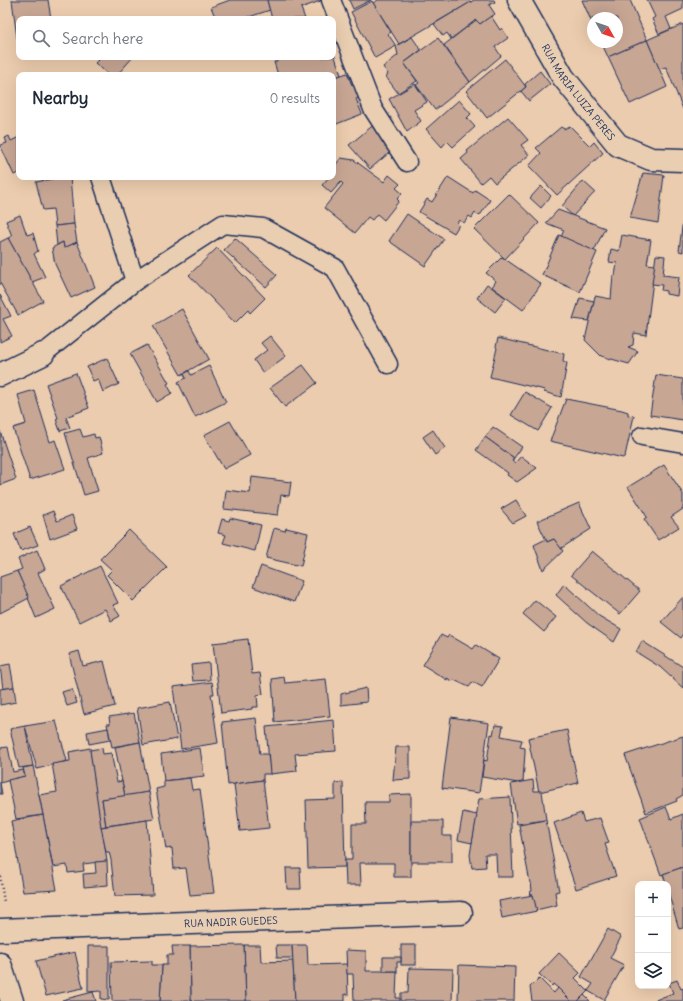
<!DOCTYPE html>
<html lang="en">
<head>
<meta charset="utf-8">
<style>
	:root { --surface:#fff; --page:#f2f2f3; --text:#1f2937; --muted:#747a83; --line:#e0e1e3 }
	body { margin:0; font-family:Delius,sans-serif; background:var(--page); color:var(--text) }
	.controls { position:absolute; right:12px; bottom:12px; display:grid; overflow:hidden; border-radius:8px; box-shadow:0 4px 16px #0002 }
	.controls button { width:36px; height:36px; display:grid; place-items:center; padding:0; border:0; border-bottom:1px solid var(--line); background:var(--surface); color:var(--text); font:20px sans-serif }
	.compass { position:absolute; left:587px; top:12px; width:36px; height:36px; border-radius:50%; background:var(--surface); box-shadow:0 4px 16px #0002; rotate:130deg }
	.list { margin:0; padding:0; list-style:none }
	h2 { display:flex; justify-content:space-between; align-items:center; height:52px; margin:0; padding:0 16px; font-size:17px }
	h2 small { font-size:13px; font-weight:400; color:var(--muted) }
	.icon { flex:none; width:22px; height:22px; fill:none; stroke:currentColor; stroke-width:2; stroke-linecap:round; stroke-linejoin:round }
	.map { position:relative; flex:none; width:683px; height:1001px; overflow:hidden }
	.search { position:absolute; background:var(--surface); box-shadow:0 4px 16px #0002; left:16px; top:16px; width:320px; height:44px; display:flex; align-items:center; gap:10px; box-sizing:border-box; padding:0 14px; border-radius:8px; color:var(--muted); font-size:15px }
	.panel { position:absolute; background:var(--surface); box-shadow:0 4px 16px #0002; left:16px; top:72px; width:320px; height:108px; border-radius:8px }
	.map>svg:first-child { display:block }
	.building { fill:#c8a694; stroke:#1b2f5e }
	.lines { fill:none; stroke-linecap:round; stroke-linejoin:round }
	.lane-casing { stroke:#1b2f5e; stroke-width:21 }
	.street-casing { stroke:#1b2f5e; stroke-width:25 }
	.secondary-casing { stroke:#1b2f5e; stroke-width:25 }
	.path { stroke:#1b2f5e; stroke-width:2.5; stroke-dasharray:1 3; stroke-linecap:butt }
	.lane { stroke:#eaceb1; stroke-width:18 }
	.street { stroke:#eaceb1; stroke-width:22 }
	.secondary { stroke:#eaceb1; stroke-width:22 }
	.labels { text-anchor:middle; stroke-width:3; stroke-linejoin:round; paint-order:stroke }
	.street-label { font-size:10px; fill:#1b2f5e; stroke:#eaceb1 }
</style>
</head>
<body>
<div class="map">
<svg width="683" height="1001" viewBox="0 0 683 1001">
	<rect width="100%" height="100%" fill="#ecccae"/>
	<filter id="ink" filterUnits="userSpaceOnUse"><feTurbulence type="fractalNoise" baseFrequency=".025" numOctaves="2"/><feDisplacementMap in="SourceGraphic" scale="8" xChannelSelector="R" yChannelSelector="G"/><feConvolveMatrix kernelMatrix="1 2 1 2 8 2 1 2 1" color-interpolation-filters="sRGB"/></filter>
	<g filter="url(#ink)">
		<g class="building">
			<polygon points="12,0 48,0 51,19 19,19 19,38 17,38"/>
			<polygon points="230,0 267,0 270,10 243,19 216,19 211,7"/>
			<polygon points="267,0 323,0 301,8 305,19 272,19"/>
			<polygon points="349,0 371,0 353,9"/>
			<polygon points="378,0 469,0 471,2 399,44 373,3"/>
			<polygon points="474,0 494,0 495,2 489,5 495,14 480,24 476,20 451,39 447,33 443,36 434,24"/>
			<polygon points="582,0 630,0 647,40 608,57 601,42 617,42 617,18 593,18 593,25"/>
			<polygon points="647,0 683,0 683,9 666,17 671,29 659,34 652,19 655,17"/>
			<polygon points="372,1 391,32 388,34 396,46 375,58 351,12"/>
			<polygon points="491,16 500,30 502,28 508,38 495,47 501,56 470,82 444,45 476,20 480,24"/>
			<polygon points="683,24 683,109 666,67 659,69 647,40"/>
			<polygon points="412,37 421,50 404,63 417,81 398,93 386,77 388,74 383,67 398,55 396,46"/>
			<polygon points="438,38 470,82 435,110 416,85 419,83 404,63"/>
			<polygon points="647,40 667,87 630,104 608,57"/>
			<polygon points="333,51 341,75 333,78 333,75 278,75 274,62 277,62 275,57 333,57"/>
			<polygon points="101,57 133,57 117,75 109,75 95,63"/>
			<polygon points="505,59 526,87 487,118 466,91"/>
			<polygon points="540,71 550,84 529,101 521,91 526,87 525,84"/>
			<polygon points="347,73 352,85 360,81 366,95 356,99 362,114 334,125 333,78"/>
			<polygon points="415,84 427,102 414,110 421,121 407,132 389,99"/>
			<polygon points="459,100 471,114 467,118 475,127 453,147 447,141 442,147 426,129"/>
			<polygon points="508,117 528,140 521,145 529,155 495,183 489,176 481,183 461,159 468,153 467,151"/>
			<polygon points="376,123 395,148 370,169 349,145"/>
			<polygon points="570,126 590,146 594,142 603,153 557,195 529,166 541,153 536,148 561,127 564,129"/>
			<polygon points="9,136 11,141 19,137 19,173 14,175 0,145 7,143 5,138"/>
			<polygon points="341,158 354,160 384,182 389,175 400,184 396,188 402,193 397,199 399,201 384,220 377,214 372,220 368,217 355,233 324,208 343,184 341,182 331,193 322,185 329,177 333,177 333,168"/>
			<polygon points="643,173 664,175 658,223 630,218"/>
			<polygon points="63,177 70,177 74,224 55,226 53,209 43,210 36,182"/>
			<polygon points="448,177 473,193 475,190 490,200 481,214 478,215 475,213 472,218 469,216 464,223 459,220 457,223 459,225 454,233 419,212 427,199 432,202"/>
			<polygon points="583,181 595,192 573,216 562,206"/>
			<polygon points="541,186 551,196 541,208 530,198"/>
			<polygon points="509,194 539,223 505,259 474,229"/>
			<polygon points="558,210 605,228 594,251 561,237 564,230 546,223"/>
			<polygon points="407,214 444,239 425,266 389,241"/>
			<polygon points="20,215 27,235 33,233 38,251 34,254 45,277 32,282 8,238 12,236 6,221"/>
			<polygon points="683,219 683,252 679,251"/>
			<polygon points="74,224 77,242 64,248 63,242 57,245 55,226"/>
			<polygon points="559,235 597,252 580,292 542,275"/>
			<polygon points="622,235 651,240 647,264 655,265 646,335 634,333 633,345 628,347 638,351 629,364 601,356 585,340 595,296 611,299 613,275 615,276 617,263 609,262 611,249 619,251"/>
			<polygon points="8,238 43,301 18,315 0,283 0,242"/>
			<polygon points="235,238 277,275 266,287 224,250"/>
			<polygon points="63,242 64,248 77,242 95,287 71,298 55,264 52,248"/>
			<polygon points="217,248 265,298 250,313 248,310 235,323 189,275"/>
			<polygon points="656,255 665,256 663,275 679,277 677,296 666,294 666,291 661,290 662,285 652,284"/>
			<polygon points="502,257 541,284 523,310 492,287 496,281 486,273"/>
			<polygon points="487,284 506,298 495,312 477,298"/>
			<polygon points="0,295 11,316 3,319 12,336 0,342"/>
			<polygon points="580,298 594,301 589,321 573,319"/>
			<polygon points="182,309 209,359 181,375 153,326"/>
			<polygon points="270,336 286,356 263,373 254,360 267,350 261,343"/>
			<polygon points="498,338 564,354 563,361 567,363 561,397 544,392 545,390 490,377 497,348 496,347"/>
			<polygon points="147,345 169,383 167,384 172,393 157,402 130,354"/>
			<polygon points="107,358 119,384 103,392 98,379 93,381 87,367"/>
			<polygon points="303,365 317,383 285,407 270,388"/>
			<polygon points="209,366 226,402 195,417 178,382 186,378 184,374 189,371 191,375"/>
			<polygon points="76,373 89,408 66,417 70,428 60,431 56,419 58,418 46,384"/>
			<polygon points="656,375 683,379 683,420 650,415"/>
			<polygon points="34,390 50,442 55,440 65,469 30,480 13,428 26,424 18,395"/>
			<polygon points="525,392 552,408 538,431 511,415"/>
			<polygon points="566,399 622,410 628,412 628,415 634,416 625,456 623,458 550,441"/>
			<polygon points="230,421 250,455 224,469 204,435"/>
			<polygon points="493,427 522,447 514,458 485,437"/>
			<polygon points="80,429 83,437 94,434 95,438 99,437 103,453 88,458 98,491 84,495 65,433"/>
			<polygon points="433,430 445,448 435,455 423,437"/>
			<polygon points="0,431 16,479 0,485"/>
			<polygon points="485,437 514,458 512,461 515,463 521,456 537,468 517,482 507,475 508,473 476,450"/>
			<polygon points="664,465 683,494 683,509 671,517 679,527 658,540 644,519 647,517 628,487"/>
			<polygon points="252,477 291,482 289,496 281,495 278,515 224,509 226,490 250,493"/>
			<polygon points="516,500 526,516 513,523 501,509"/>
			<polygon points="579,503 591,529 560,549 554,539 547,542 537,521"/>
			<polygon points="53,511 57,521 72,515 77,529 50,539 43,515"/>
			<polygon points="230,518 261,525 255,551 223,543 226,535 218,533 222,519 229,521"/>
			<polygon points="30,527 38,545 21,551 14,534"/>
			<polygon points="274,528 285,531 286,528 308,533 301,566 266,558"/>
			<polygon points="129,530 167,567 133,601 107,575 112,570 100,559"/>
			<polygon points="546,539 547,542 554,539 563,551 543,570 534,545"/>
			<polygon points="37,550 45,569 38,573 55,609 36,618 17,571 22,569 18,559"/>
			<polygon points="592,551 640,591 620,614 571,575"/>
			<polygon points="100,566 118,603 113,605 120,616 111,621 105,609 79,622 61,586"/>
			<polygon points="261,566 302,581 294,602 253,587"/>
			<polygon points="17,571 29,598 0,613 0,577"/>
			<polygon points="564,584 599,616 621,629 614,642 587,623 556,595"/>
			<polygon points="683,597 683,635 681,638 661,622"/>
			<polygon points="535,600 556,617 544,632 523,614"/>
			<polygon points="441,635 447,638 449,635 473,649 476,645 499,659 482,687 473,682 469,687 454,680 452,681 447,678 447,680 423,665"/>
			<polygon points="248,639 252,674 260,673 263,694 257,695 258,707 252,707 252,709 221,713 213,643"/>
			<polygon points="642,641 683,667 683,688 660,667 636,652"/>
			<polygon points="79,651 83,666 104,661 115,706 84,714 69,654"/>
			<polygon points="209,663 210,680 193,681 191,665"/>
			<polygon points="10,664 14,687 3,689 0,666"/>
			<polygon points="284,677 285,683 326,679 330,716 275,722 272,679"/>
			<polygon points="212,682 214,694 211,694 218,743 181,749 173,687"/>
			<polygon points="14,687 16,702 0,705 0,689"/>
			<polygon points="366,688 367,702 341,705 341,694"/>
			<polygon points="72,689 77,703 67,706 62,692"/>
			<polygon points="170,702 177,739 143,745 137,708"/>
			<polygon points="134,713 140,742 112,747 107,724 110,724 109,717"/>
			<polygon points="451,717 489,723 479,793 442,788"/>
			<polygon points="256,718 260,754 268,754 271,774 263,774 263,780 228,785 222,722"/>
			<polygon points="334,720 336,751 295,754 297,771 270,774 266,727"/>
			<polygon points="56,721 67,761 37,769 25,726"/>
			<polygon points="495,725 503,726 501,736 522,740 520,747 525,748 525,752 523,782 518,783 482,777 484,760 487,761 491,734 493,735"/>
			<polygon points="25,726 33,766 19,768 10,729"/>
			<polygon points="108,728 110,740 89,744 87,732"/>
			<polygon points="567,730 578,783 539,792 528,738"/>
			<polygon points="683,736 683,795 676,799 677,801 646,813 625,755"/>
			<polygon points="140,742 149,792 125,796 115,747"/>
			<polygon points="8,747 13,772 23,770 25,776 0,783 2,794 0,794 0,748"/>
			<polygon points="396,747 410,747 410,779 393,780"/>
			<polygon points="90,748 107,861 83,864 84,871 68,873 67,865 53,867 39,795 57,792 52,764 70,761 69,752"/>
			<polygon points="102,748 103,754 111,753 117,782 122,781 125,796 102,799 106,826 101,827 90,750"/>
			<polygon points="200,748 204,776 164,781 161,754"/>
			<polygon points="33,766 43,815 16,819 8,780 25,776 23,768"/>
			<polygon points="190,778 192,790 200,789 214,893 190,895 186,868 174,869 172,848 166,849 156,789 164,787 164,781"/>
			<polygon points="263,780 269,828 240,831 234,784"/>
			<polygon points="533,780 534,791 542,791 546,820 517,824 511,784"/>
			<polygon points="343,782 345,867 308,868 306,800 335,799 335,783"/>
			<polygon points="149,792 154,819 106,826 102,799"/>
			<polygon points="411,794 411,877 394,877 394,863 360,863 361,885 346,885 345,860 352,860 352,824 366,824 365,802 389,802 389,795"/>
			<polygon points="510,797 513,877 497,877 496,854 485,854 486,867 472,868 470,855 479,799"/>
			<polygon points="666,807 671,819 683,814 683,867 661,875 640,818"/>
			<polygon points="463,812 477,815 472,843 458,840"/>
			<polygon points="581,813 584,822 600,818 609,843 605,844 616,876 576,889 554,823"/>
			<polygon points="43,815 57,890 23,892 11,821"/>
			<polygon points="147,820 153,895 115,896 111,860 109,852 106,852 101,827"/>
			<polygon points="546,820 559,891 555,892 557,905 536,910 533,895 531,895 530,892 532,891 531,882 530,883 519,825"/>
			<polygon points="411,821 443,821 443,836 452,836 452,862 411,862"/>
			<polygon points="107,861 108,885 84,887 83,874 96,873 95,862"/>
			<polygon points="683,867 683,928 679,929 668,892 668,884 666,884 663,874"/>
			<polygon points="286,868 300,868 301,889 287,889"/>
			<polygon points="533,895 537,911 502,918 499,901"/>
			<polygon points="608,929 621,937 610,958 624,965 604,1000 588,991 593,984 581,977"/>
			<polygon points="244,945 260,945 261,962 293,961 295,1001 246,1001"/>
			<polygon points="244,945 246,1001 191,1001 190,946"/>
			<polygon points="276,945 292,945 293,958 277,958"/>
			<polygon points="292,945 307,945 308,965 347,964 348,995 345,994 345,1001 295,1001"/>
			<rect x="401" y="945" width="15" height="20"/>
			<polygon points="88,946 109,946 109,1000 101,999 101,991 88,992"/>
			<polygon points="172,946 190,946 191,1001 160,1001 162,965 167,965 167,955 173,955"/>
			<polygon points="346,950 366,951 366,971 397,971 396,998 400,998 400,1001 354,1001 353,974 347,974"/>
			<polygon points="75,952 83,988 46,996 36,961"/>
			<polygon points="559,953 580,973 575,978 588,991 578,1001 571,1001 558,988 553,984 552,986 539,974"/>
			<polygon points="383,957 401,957 401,962 397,962 397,971 383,971"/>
			<polygon points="152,961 152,965 162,965 160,1001 112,1001 111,962"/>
			<polygon points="459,965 515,967 514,1001 458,1001"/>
			<polygon points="409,968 453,969 452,1001 401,1001 401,993 408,993"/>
			<polygon points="539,978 554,993 558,988 571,1001 532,1001 530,987"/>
			<polygon points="677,980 681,989 683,988 683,1001 653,1001 673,993 669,983"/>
			<polygon points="93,992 96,1001 62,1001 62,1000"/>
			<polygon points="584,995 590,1001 578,1001"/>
		</g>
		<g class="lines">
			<g class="lane-casing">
				<g id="lane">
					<polyline points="331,0 373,109 407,162"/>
					<polyline points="101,177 135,281"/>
					<polyline points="43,354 135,281 223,224 263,228 335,268 388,364"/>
					<polyline points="642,436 683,443"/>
				</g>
			</g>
			<g class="street-casing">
				<g id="street">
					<polyline points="0,375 43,354"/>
					<path id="s1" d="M0,930l461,-17"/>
					<polyline points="0,964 12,1001"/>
				</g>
			</g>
			<g class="secondary-casing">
				<g id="secondary">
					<path id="s2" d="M519,0l44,77 55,68 33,14 32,1"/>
				</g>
			</g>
			<polyline class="path" points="0,876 4,902"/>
			<use href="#lane" class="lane"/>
			<use href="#street" class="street"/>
			<use href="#secondary" class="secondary"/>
		</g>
	</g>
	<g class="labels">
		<g class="street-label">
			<text dy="4" stroke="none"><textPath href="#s2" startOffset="110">RUA MARIA LUIZA PERES</textPath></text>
			<text dy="4" stroke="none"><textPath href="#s1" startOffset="231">RUA NADIR GUEDES</textPath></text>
		</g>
	</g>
</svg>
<div class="controls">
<button>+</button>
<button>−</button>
<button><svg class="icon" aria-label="layers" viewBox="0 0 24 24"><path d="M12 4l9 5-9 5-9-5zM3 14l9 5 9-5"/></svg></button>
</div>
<svg class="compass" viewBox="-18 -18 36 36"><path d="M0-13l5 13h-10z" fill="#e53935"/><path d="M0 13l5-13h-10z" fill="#747a83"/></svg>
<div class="search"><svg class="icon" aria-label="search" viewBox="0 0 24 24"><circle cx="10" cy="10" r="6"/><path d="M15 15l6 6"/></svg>Search here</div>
<section class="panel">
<h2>Nearby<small>0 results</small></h2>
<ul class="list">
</ul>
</section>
</div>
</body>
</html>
